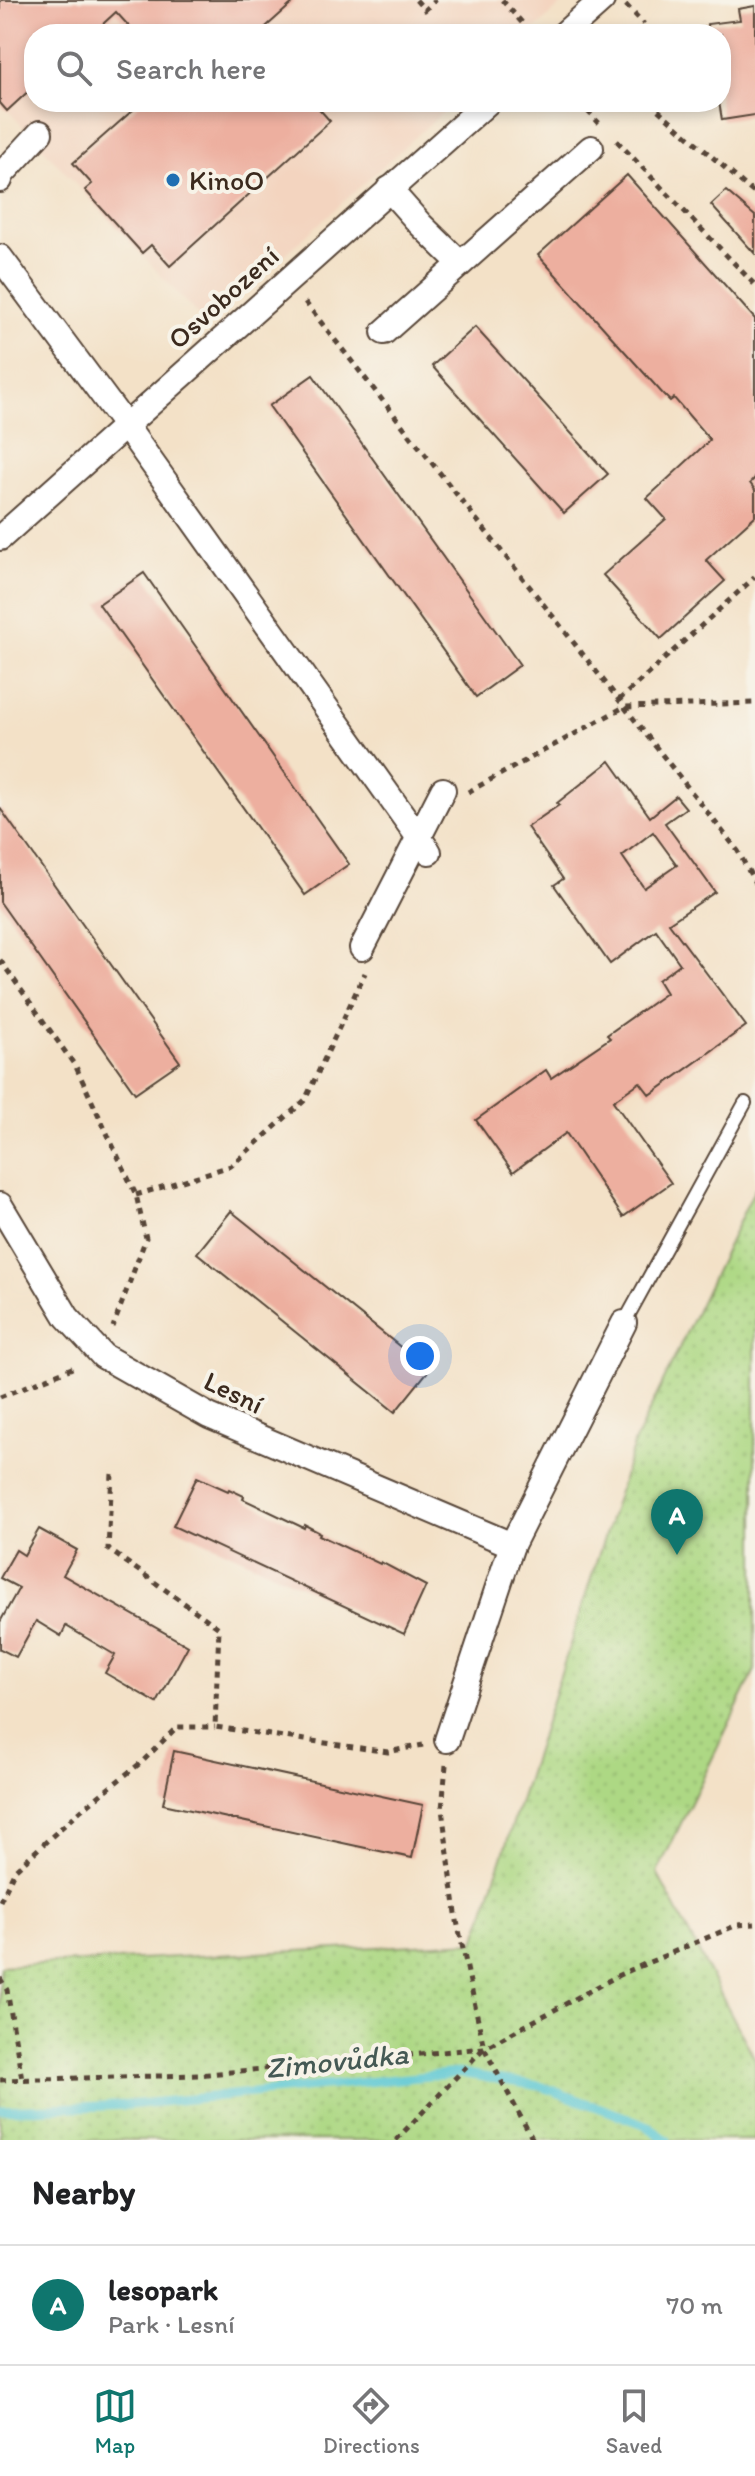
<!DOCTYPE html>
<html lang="en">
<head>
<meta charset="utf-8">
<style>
	:root { --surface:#fff; --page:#f2f2f2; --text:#202124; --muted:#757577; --line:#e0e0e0; --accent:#0f766e }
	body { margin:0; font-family:Itim,sans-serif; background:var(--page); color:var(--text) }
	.you { position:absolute; left:420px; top:1356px; width:28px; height:28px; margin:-20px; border:6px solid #fff; border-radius:50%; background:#1a73e8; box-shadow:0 0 0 12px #1a73e833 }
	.badge { display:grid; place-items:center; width:52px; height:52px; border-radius:50%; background:var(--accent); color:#fff; font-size:26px; font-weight:700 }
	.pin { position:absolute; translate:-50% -66px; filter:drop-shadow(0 2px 4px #0008) }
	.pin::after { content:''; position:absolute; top:42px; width:28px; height:24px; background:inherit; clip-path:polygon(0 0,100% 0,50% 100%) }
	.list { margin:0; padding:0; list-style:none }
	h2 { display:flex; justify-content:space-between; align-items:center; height:104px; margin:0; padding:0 32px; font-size:34px }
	h2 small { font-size:26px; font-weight:400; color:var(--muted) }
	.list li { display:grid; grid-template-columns:52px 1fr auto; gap:24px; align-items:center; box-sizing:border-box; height:120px; padding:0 32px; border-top:2px solid var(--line) }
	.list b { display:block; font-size:30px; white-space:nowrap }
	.list p { margin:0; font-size:26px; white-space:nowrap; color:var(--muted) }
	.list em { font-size:26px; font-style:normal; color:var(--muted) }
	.icon { flex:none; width:44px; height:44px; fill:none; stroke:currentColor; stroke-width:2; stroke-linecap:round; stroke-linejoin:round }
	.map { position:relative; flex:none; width:755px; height:2140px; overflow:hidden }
	.search { position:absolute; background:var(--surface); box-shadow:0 4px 12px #0003; left:24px; right:24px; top:24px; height:88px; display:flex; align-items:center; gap:20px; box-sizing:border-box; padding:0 28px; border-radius:32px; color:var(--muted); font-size:30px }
	.sheet { height:224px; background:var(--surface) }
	nav { display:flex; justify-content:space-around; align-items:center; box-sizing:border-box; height:112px; border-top:2px solid var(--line); background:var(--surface); font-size:22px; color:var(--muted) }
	nav a { display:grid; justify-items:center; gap:4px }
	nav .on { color:var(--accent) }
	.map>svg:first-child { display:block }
	.built { fill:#f3d4bf }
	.park { fill:url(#park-dots); stroke:#748151; stroke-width:2 }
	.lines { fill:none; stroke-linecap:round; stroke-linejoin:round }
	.stream { stroke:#5bc8d3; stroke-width:9 }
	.building { fill:#edaf9f; fill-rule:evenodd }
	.lane-casing { stroke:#574537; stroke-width:16 }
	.street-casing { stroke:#574537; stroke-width:28 }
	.path { stroke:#574537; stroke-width:5; stroke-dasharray:6 6; stroke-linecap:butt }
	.lane { stroke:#fff; stroke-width:12 }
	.street { stroke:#fff; stroke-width:24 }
	.poi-dot { fill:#1f6fb2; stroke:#f7f3e8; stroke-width:3 }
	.labels { text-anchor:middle; stroke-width:8; stroke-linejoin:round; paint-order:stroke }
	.poi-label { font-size:28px; fill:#3b2a1e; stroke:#f7f3e8; text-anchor:start }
	.street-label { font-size:28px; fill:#3b2a1e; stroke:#f7f3e8 }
	.water-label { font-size:30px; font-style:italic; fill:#455954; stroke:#f7f3e8 }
</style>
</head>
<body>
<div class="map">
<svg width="755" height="2140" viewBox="0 0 755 2140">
	<defs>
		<pattern id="park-dots" width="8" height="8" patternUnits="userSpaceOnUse" patternTransform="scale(2)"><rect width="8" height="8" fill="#add884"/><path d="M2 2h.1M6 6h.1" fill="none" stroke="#96ba72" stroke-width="1.8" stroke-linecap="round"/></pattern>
	</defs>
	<rect width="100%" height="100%" fill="#f7f3e8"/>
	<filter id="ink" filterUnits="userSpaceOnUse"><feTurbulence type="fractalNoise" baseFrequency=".0125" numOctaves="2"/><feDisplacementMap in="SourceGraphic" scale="16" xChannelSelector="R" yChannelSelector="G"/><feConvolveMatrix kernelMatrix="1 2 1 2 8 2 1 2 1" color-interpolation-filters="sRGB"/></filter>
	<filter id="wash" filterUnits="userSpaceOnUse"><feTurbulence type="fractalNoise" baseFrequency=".006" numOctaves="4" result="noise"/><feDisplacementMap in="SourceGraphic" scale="32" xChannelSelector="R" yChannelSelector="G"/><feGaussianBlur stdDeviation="1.8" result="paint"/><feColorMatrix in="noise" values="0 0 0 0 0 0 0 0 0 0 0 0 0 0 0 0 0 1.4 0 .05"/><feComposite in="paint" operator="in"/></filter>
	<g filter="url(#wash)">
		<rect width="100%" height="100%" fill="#f3e1c7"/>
		<polygon class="built" points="0,0 567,0 529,34 34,34 34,102 454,102 207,325 0,102"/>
		<polygon class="park" points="755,1188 755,1670 657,1873 755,2059 755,2140 0,2140 0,1966 475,1942 635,1441"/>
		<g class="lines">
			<polyline class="stream" points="0,2110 128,2105 459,2073 540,2086 644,2124 667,2140"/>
		</g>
		<g id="blocks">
			<g class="building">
				<polygon points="2,0 296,0 258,34 136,34 116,12 92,34 34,34 34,86 7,111 0,103 0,2"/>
				<polygon points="755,6 755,115 722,120 719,102 721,34 708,34 707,24 740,20 738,9"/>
				<polygon points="142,102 313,102 330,121 170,266 151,245 142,253 85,190 92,184 73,163"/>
				<polygon points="627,175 755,319 755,478 750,483 755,490 755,516 706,560 725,581 661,639 603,575 666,519 647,498 710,440 674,398 670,401 663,394 538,255"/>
				<polygon points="726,191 755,216 755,254 711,205"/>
				<polygon points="475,327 608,474 564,513 432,366"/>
				<polygon points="313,375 520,665 476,697 269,406"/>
				<polygon points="144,573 349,864 305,895 99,604"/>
				<path d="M610,761l40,56 26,-21 10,12 -21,15 50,69 -46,31 77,103 -96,69 -10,-13 -27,19 58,82 -48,34 -57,-84 -53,39 -37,-52 70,-50 5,8 59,-40 -3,-3 59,-42 -8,-13 22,-16 -24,-34 -46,34 -56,-79 9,-6 -36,-52 32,-22 -2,-2zM653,832l24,33 -33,23 -22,-32z"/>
				<polygon points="0,808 180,1062 135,1093 0,902"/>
				<polygon points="231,1211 429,1370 395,1412 197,1253"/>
				<polygon points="197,1477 228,1491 229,1489 244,1496 243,1499 304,1528 305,1525 320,1533 319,1535 380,1564 381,1562 426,1586 404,1634 173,1526"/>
				<polygon points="39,1529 77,1550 63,1575 188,1646 157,1703 105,1673 115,1655 66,1626 61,1636 36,1621 16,1657 0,1649 0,1622 19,1588 0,1578 16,1550 24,1555"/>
				<polygon points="174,1751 423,1805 412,1858 163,1804"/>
			</g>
		</g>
	</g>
	<g filter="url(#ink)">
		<use href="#blocks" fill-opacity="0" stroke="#574537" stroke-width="2"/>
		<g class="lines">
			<g class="lane-casing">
				<polyline id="lane" points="624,1323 745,1103"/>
			</g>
			<g class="street-casing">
				<g id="street">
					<polyline points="564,34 602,0"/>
					<polyline points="0,180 2,174 40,133"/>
					<polyline points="389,189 420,224 460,263"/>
					<polyline points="0,257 125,425 429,852"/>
					<polyline points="384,332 591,148"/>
					<polyline points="0,538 488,102"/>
					<polyline points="362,948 443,790"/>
					<polyline points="0,1205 67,1317 103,1356 209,1416 512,1545"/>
					<polyline points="447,1740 512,1545 624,1323"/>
				</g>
			</g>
			<g class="path">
				<polyline points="416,0 425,10 436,0"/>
				<polyline points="502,0 532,34"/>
				<polyline points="626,5 644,24"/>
				<polyline points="579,102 599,123"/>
				<polyline points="649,102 755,194"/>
				<polyline points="617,141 755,285"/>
				<polyline points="305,302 738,851 755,883"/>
				<polyline points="619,700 755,577"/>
				<polyline points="468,792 624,707 755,703"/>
				<polyline points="0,960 76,1067 136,1195 146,1238 113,1327"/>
				<polyline points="136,1195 231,1166 305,1100 365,973"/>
				<polyline points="0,1397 77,1366"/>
				<polyline points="112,1474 108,1549 219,1628 215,1727 388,1752 423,1745"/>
				<polyline points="446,1765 442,1809 457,1921 484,2048 533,2140"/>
				<polyline points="0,1901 15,1870 81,1810 143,1761 177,1727 215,1727"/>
				<polyline points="0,1978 7,1990 22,2079"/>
				<polyline points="0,2080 198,2075 484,2048 619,1975 737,1925 755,1924"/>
				<polyline points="396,2140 483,2049"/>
			</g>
			<use href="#lane" class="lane"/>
			<use href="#street" class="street"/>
		</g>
	</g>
	<circle class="poi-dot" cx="173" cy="180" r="8"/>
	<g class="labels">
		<g class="poi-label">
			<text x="189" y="190">KinoO</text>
		</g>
		<g class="street-label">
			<text transform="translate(223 297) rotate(-42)" y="10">Osvobození</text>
			<text transform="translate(234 1392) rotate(26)" y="10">Lesní</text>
		</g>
		<g class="water-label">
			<text transform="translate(337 2061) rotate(-6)" y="10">Zimovůdka</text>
		</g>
	</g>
</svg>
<div class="you"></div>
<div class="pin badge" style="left:677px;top:1555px">A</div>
<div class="search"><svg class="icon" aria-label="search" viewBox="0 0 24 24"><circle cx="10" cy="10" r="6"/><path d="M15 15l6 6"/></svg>Search here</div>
</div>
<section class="sheet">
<h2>Nearby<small></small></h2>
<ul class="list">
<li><span class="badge">A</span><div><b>lesopark</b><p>Park · Lesní</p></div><em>70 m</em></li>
</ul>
</section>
<nav>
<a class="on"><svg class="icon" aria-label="map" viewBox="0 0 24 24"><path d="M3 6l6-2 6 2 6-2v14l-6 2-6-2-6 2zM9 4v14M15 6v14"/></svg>Map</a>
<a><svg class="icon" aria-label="directions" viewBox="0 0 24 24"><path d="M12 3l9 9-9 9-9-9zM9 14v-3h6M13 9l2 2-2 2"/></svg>Directions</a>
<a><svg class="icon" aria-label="saved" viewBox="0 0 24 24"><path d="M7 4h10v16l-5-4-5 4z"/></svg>Saved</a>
</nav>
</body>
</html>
